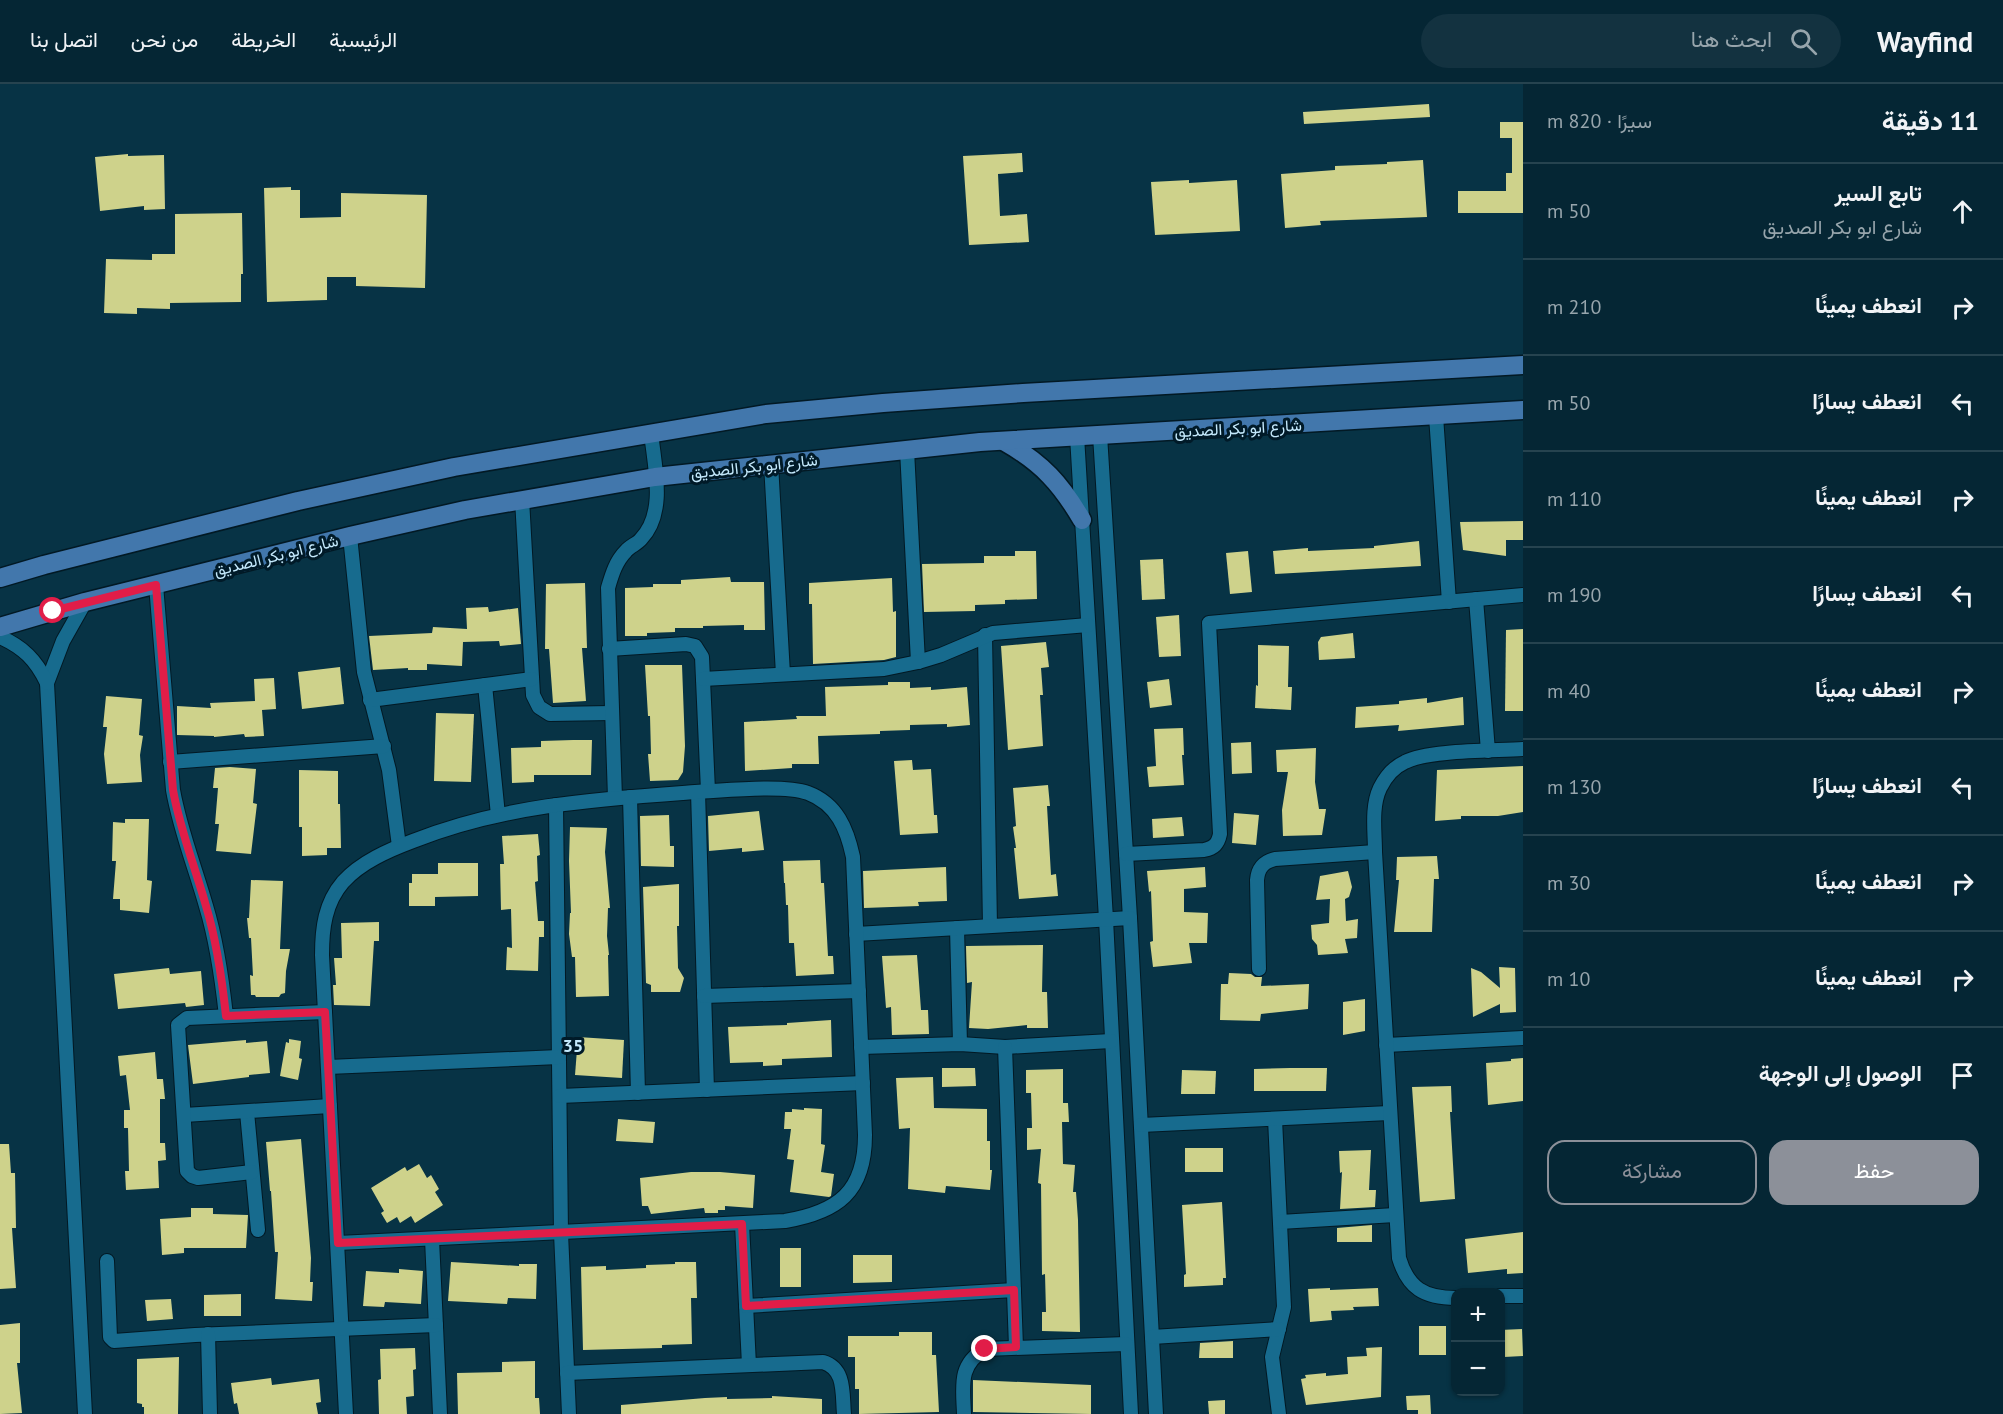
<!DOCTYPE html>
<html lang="ar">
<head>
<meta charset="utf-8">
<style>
	:root { --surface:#052634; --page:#133240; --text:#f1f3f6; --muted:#97a5ac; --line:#26434f; --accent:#8c9099 }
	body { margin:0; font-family:"PT Sans",Vazirmatn,sans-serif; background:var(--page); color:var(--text); direction:rtl }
	.controls { position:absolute; right:18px; bottom:18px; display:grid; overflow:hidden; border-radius:12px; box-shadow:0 2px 4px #0004 }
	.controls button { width:54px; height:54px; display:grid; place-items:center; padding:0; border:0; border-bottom:2px solid var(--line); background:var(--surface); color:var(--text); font:30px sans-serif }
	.stop { position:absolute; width:18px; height:18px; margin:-14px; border:4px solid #e11d48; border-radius:50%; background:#fff }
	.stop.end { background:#e11d48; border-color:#fff; box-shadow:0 2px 6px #0008 }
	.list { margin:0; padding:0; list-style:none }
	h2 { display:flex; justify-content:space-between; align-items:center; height:78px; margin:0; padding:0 24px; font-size:26px }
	h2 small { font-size:20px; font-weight:400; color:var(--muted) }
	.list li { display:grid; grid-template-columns:39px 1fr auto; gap:18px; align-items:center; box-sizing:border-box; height:96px; padding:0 24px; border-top:2px solid var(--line) }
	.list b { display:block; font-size:22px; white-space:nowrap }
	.list p { margin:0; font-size:20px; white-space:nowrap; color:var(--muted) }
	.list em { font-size:20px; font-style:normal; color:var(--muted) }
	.actions { display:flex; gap:12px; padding:18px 24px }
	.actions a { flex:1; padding:14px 0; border:2px solid var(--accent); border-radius:18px; text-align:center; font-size:21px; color:var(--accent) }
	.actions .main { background:var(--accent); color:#fff }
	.icon { flex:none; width:33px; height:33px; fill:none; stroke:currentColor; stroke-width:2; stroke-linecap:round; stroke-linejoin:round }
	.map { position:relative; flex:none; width:1523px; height:1330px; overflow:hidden; direction:ltr }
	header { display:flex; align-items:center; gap:36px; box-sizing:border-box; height:84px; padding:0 30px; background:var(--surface); border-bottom:2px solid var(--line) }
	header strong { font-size:28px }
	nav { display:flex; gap:33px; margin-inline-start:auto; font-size:21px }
	.search { width:420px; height:54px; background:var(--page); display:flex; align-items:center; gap:15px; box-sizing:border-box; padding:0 21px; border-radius:33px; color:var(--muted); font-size:22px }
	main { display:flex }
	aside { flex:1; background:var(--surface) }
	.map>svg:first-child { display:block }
	.building { fill:#ced28b }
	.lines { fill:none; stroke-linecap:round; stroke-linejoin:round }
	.street-casing { stroke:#021924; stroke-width:16 }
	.secondary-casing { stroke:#021924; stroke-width:21 }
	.street { stroke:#176b8e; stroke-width:14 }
	.secondary { stroke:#4277ac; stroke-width:18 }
	.route { stroke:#e11d48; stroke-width:8 }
	.labels { text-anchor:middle; stroke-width:6; stroke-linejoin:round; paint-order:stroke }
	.street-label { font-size:16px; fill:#c4e9fc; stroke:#001a28 }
	.neighbourhood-label { font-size:18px; font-weight:bold; fill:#c4e9fc; stroke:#001a28 }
</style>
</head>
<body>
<header>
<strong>Wayfind</strong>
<div class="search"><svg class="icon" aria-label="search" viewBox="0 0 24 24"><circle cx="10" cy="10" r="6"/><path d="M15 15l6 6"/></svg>ابحث هنا</div>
<nav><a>الرئيسية</a><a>الخريطة</a><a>من نحن</a><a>اتصل بنا</a></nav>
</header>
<main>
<aside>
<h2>11 دقيقة<small>سيرًا · 820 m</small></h2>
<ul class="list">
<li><svg class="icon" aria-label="ahead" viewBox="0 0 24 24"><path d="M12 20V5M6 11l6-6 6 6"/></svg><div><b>تابع السير</b><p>شارع ابو بكر الصديق</p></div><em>50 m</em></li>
<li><svg class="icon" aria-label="right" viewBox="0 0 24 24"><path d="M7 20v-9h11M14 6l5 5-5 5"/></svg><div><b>انعطف يمينًا</b></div><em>210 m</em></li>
<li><svg class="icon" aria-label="left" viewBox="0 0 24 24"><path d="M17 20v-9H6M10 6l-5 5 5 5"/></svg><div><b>انعطف يسارًا</b></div><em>50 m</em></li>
<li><svg class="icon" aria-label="right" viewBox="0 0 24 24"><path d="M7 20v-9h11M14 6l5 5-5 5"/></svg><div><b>انعطف يمينًا</b></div><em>110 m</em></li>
<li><svg class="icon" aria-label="left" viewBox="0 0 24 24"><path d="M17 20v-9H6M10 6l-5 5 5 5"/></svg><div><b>انعطف يسارًا</b></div><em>190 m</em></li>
<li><svg class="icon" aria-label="right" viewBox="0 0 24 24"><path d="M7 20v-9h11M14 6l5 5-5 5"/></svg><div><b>انعطف يمينًا</b></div><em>40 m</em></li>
<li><svg class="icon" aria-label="left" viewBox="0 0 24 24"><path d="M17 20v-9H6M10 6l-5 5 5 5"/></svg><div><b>انعطف يسارًا</b></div><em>130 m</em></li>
<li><svg class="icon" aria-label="right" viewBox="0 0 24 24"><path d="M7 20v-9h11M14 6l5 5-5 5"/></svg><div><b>انعطف يمينًا</b></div><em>30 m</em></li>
<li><svg class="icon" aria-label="right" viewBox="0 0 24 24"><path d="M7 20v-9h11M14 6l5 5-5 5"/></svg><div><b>انعطف يمينًا</b></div><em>10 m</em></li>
<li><svg class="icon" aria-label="arrive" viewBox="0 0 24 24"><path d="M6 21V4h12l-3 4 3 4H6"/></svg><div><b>الوصول إلى الوجهة</b></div></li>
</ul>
<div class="actions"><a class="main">حفظ</a><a>مشاركة</a></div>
</aside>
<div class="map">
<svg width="1523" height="1330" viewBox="0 0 1523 1330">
	<rect width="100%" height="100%" fill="#073345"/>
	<g class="building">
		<polygon points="1429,20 1430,33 1304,40 1303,28"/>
		<polygon points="1500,38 1523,38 1523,129 1458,129 1458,107 1506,107 1506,89 1512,89 1512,54 1500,54"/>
		<polygon points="1022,69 1023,88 998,90 1000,132 1027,130 1029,158 969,161 963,72"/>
		<polygon points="128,70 128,72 164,71 165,125 144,126 144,122 100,127 95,73"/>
		<polygon points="1423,76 1427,133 1320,137 1321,141 1285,144 1281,90 1335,86 1335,82 1387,80 1387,78"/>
		<polygon points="1189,96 1189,99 1237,96 1240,147 1155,151 1151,98"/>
		<polygon points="291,103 291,106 300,106 300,134 341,133 341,109 427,111 425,204 356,202 356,193 327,193 327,216 267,218 264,104"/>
		<polygon points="242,129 243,190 241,190 241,218 170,219 170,225 137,224 137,230 104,229 106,175 152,176 152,170 175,170 175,130"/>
		<polygon points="1523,437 1523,456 1506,456 1506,472 1463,466 1460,438"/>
		<polygon points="1419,457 1421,482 1275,490 1273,467 1308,464 1308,467 1374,464 1374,462"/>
		<polygon points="1015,467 1036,467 1037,515 1005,516 1005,520 975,521 975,527 924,528 922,480 984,479 984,472 1015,472"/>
		<polygon points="1248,467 1252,508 1230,510 1226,469"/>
		<polygon points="1163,475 1165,515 1142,516 1140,476"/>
		<polygon points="730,493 731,498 764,498 765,546 744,546 744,541 703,542 703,544 675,544 675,548 647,549 647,552 625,552 625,504 653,503 653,500 681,500 681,496"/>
		<polygon points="892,494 893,528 896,527 896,573 884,576 813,580 812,520 809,520 809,499"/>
		<polygon points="585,499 587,564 582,564 586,617 553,619 549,565 545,565 546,500"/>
		<polygon points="488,523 489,528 518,524 521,560 500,562 499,557 463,558 462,582 427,580 427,586 408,586 408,584 373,586 369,552 432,549 433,543 467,545 466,524"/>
		<polygon points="1179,531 1181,572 1159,573 1156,533"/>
		<polygon points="1523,545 1523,627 1505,627 1506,546"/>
		<polygon points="1353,549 1355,574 1319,576 1318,558 1321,553"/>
		<polygon points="1046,558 1049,583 1041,584 1043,611 1040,611 1043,662 1008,666 1001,562"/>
		<polygon points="1258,561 1289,562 1288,603 1292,603 1291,626 1255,624 1256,601 1258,602"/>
		<polygon points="645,581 682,581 685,662 683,688 678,696 650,697 648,670 651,670 650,632 648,632"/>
		<polygon points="340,583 344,620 302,625 298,588"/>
		<polygon points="274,594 276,625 262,626 264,652 245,653 244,650 214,653 214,652 177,651 177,622 211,624 210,619 255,617 254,595"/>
		<polygon points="1169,595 1172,621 1150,624 1147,598"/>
		<polygon points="888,598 910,598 910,604 931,603 931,606 967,603 970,641 947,643 947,640 910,641 910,646 880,647 880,650 818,652 819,680 792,680 792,684 745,687 744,638 797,635 796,632 826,632 825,603 888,601"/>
		<polygon points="106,612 142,615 139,651 143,652 140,671 142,698 107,700 104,670 107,643 103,643"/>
		<polygon points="1463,613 1464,641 1398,647 1399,641 1355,644 1356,623 1399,620 1399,617 1427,614 1427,619"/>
		<polygon points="436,629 474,630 471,698 434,697"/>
		<polygon points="1183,644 1184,671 1182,671 1184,701 1149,703 1147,683 1156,682 1154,645"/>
		<polygon points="573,656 592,656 591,691 534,691 534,698 512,699 511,664 541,663 541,657"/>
		<polygon points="1251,658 1252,689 1232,690 1231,659"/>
		<polygon points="1316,664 1315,698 1319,725 1326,725 1322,751 1283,752 1282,726 1288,688 1277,688 1276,666"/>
		<polygon points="912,676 913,686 931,685 934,731 937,731 938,749 900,751 894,677"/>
		<polygon points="1523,682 1523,728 1498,732 1461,732 1461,735 1435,737 1437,686"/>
		<polygon points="230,683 256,685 253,719 257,720 251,770 216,767 219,740 215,740 218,704 213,704 215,684"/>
		<polygon points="299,686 338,687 338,720 340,720 341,764 327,764 327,771 302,772 302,743 299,743"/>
		<polygon points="1048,701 1050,722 1047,722 1051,791 1056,790 1058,812 1019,815 1014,764 1016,764 1013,743 1016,742 1013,704"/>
		<polygon points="759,727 764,766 742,768 742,764 709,767 708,732"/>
		<polygon points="1234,729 1259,731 1256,761 1232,759"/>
		<polygon points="669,731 670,762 674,762 674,783 641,782 640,732"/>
		<polygon points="1182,733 1184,752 1153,754 1152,735"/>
		<polygon points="125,735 149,735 147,796 152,797 149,829 120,826 120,815 113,815 116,777 112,777 113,738 125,739"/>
		<polygon points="570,743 607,744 605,768 610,824 608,824 607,852 609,871 608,871 609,912 576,913 575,873 572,873 569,850 570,829 571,829 569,777"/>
		<polygon points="538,750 540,771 537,772 538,797 535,798 538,837 544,837 544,853 539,853 538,887 506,886 507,863 512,864 511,825 501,826 500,780 504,780 502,752"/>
		<polygon points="1437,772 1439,795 1434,795 1432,848 1394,848 1399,796 1396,796 1397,773"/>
		<polygon points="820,776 821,799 824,799 828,872 833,872 834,890 796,892 794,859 789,859 788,821 786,821 785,799 784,799 783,777"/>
		<polygon points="438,779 478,779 478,812 435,813 435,822 409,822 409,799 412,799 412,790 438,790"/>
		<polygon points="946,783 947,817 918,818 919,822 864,824 863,787"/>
		<polygon points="1205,783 1206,803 1184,805 1184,828 1208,829 1207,859 1189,859 1192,879 1153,883 1150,858 1153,857 1151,807 1149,808 1147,787"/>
		<polygon points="1348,787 1352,803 1349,813 1345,815 1346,837 1358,835 1357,854 1345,855 1348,869 1318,871 1317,861 1312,855 1311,841 1329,839 1330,815 1316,816 1320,792"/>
		<polygon points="251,796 283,797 280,865 290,865 286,887 285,909 281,910 279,913 256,913 255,911 251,911 250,891 253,892 251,854 249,854 247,834 249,834"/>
		<polygon points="679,800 679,842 677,842 678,884 684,894 680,908 651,908 651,901 646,899 643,803"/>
		<polygon points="379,838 379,857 374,857 370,922 334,921 333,901 336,901 334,874 342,874 341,839"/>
		<polygon points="1043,861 1042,908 1047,908 1048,944 1027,944 1027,941 988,945 969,944 972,898 967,899 966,862"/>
		<polygon points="917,871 921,926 928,926 929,950 892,951 891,923 886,924 882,872"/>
		<polygon points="1499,883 1515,884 1516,928 1500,929 1500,920 1473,933 1471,884 1481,888 1500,904"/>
		<polygon points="169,884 170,890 201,887 204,921 186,923 185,919 118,925 114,890"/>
		<polygon points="1229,889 1251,890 1255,893 1262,893 1261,902 1309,900 1308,925 1261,930 1260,937 1220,936 1221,900 1228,900"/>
		<polygon points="1365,915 1365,947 1343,951 1343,918"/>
		<polygon points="831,936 832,973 782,975 782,981 763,982 763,978 730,979 728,943 787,941 787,939"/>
		<polygon points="578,953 624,956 622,994 575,991"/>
		<polygon points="289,955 301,957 299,974 302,975 298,996 280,992 286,958 289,959"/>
		<polygon points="246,956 246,959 267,957 270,989 249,991 249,993 193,1000 188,961"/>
		<polygon points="155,968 157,995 163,995 165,1015 160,1015 160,1059 165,1059 166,1076 158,1077 159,1104 126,1106 125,1087 129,1087 128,1044 124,1044 124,1026 130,1026 126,991 120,992 118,972"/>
		<polygon points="1523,974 1523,1017 1488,1021 1486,979 1511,977 1511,975"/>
		<polygon points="942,984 975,984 976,1002 942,1003"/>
		<polygon points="1290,984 1327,984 1326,1007 1254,1007 1254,985"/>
		<polygon points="1063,985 1063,1019 1068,1019 1069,1038 1062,1038 1063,1080 1075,1081 1073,1108 1076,1108 1078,1136 1080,1248 1042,1247 1042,1228 1046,1228 1045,1190 1042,1191 1041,1100 1038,1099 1041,1065 1027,1066 1027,1044 1032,1044 1031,1009 1026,1009 1026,986"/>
		<polygon points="1182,986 1216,987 1215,1010 1181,1010"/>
		<polygon points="933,993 934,1024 987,1025 987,1057 990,1057 990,1086 992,1086 990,1106 946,1102 945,1109 908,1105 910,1044 899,1045 896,994"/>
		<polygon points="1451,1002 1452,1028 1450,1028 1455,1115 1420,1118 1412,1003"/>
		<polygon points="804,1024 822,1025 821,1060 825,1061 821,1088 834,1090 831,1112 829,1113 790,1108 794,1076 787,1075 791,1045 784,1045 785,1028 792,1028 792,1025 804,1026"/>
		<polygon points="618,1035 655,1038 653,1059 616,1057"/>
		<polygon points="301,1055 311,1174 310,1198 313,1198 312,1217 275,1215 278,1168 275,1168 271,1107 270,1107 266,1058"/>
		<polygon points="0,1060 9,1060 11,1089 15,1089 16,1144 12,1144 16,1204 0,1205"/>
		<rect x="1185" y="1064" width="38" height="24"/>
		<polygon points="1371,1066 1369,1106 1376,1106 1375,1123 1340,1125 1342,1088 1340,1089 1339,1067"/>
		<polygon points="419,1080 427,1094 431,1091 439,1105 435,1108 443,1121 415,1139 411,1132 400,1139 397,1133 387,1139 381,1129 384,1127 371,1104 405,1083 407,1087"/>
		<polygon points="691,1088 720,1088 755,1091 753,1124 725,1122 725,1126 718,1126 718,1129 705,1129 704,1124 651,1130 648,1122 642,1122 640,1094"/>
		<polygon points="1222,1118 1226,1194 1223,1194 1223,1201 1184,1203 1184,1191 1186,1190 1182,1121"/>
		<polygon points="191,1124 213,1124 213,1130 248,1131 246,1164 184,1164 184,1169 162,1171 160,1135 191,1133"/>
		<polygon points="1372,1141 1372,1158 1337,1158 1337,1144"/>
		<polygon points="1523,1148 1523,1189 1507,1190 1507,1185 1468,1189 1465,1155"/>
		<rect x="780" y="1164" width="21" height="39"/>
		<polygon points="853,1171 892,1171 892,1198 853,1199"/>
		<polygon points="451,1178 519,1182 519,1180 537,1180 536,1215 508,1214 507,1220 448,1217"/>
		<polygon points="675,1178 696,1178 697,1214 691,1214 692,1260 662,1261 662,1264 583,1266 581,1183 606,1182 606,1186 646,1184 646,1181 675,1180"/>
		<polygon points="399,1185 423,1187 421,1220 385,1218 384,1223 363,1222 366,1187 399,1189"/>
		<polygon points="1330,1204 1330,1206 1378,1204 1379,1222 1353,1223 1354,1226 1331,1227 1332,1236 1310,1238 1308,1205"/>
		<polygon points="241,1210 241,1232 204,1232 204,1211"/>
		<polygon points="171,1215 173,1235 147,1237 145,1216"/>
		<polygon points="20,1239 20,1279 17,1279 22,1329 0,1330 0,1241"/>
		<rect x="1419" y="1242" width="27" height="29"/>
		<polygon points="1522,1245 1523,1272 1504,1273 1504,1269 1500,1269 1500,1246"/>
		<polygon points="899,1248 932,1248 932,1271 936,1271 939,1328 859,1330 859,1305 855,1305 855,1273 848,1273 848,1252 899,1252"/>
		<polygon points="1233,1257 1233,1274 1199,1274 1200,1259"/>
		<polygon points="1382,1263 1381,1313 1306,1321 1301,1295 1306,1294 1305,1291 1326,1289 1326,1292 1348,1290 1347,1273 1367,1272 1366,1264"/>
		<polygon points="415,1264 416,1285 413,1286 414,1312 406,1313 407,1330 379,1330 378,1296 381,1295 380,1265"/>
		<polygon points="179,1273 178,1330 144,1330 144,1323 142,1323 142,1320 137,1319 137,1275"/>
		<polygon points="535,1277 535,1314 539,1314 540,1330 458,1330 457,1289 502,1288 502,1278"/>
		<polygon points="271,1294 272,1301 319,1295 321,1318 316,1319 318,1330 239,1330 237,1319 234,1320 231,1299"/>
		<polygon points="973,1296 1091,1301 1091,1330 973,1328"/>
		<polygon points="1430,1311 1431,1330 1418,1330 1418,1326 1407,1326 1406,1312"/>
		<polygon points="772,1312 822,1315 822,1330 621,1330 621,1321 705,1314 727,1313 727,1315 772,1314"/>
		<polygon points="1225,1316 1225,1330 1209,1330 1208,1317"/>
	</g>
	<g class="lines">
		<g class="street-casing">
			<g id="street">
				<polyline points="1436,332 1449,518"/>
				<polyline points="1100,351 1130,834 1156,1330"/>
				<polyline points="1077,352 1106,835 1131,1330"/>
				<polyline points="907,366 918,578"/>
				<polyline points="771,380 783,590"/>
				<polyline points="522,415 533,611 539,623 550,630 611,629"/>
				<polyline points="350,452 364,588 389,686 399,762"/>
				<path d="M156,501l17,205c7,40 22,77 33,116 11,36 16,73 20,110"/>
				<polyline points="1476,515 1488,667"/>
				<polyline points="85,518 63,557 47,599 85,1330"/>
				<polyline points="985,551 990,842"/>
				<path d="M0,553c23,10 36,23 47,46"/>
				<polyline points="609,565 686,560 695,562 702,573 708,707"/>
				<polyline points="703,595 884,585 918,578 941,571 993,549 1088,541"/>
				<polyline points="485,601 498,731"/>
				<polyline points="370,616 532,595"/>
				<polyline points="170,678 384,662"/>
				<polyline points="698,708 707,1006"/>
				<polyline points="630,713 638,1009"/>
				<path d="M615,714l-7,-210c4,-14 8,-27 18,-37 4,-5 11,-7 15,-12 26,-27 13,-74 10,-107"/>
				<polyline points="556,721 561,1149 569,1330"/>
				<path d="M1126,770l78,-4c10,-2 14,-6 16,-16l-11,-211 314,-28"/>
				<polyline points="957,844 960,960"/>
				<polyline points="856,850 1130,834"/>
				<path d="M1259,885l-2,-89c1,-12 6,-18 18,-21l100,-7"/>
				<polyline points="704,912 859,907"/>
				<polyline points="1386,961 1523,954"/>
				<polyline points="861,963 960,960 1005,963 1111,957"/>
				<polyline points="1005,963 1016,1263"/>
				<polyline points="328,983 559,973"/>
				<polyline points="560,1012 863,999"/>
				<polyline points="247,1028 258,1146"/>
				<polyline points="184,1031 330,1022"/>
				<polyline points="1275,1035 1284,1223 1272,1273 1279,1330"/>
				<polyline points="1141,1041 1389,1029"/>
				<polyline points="252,1088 198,1094 192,1092 187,1087 178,941 187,934 325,928"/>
				<polyline points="1280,1138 1395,1131"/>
				<polyline points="742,1140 749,1281"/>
				<polyline points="432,1155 440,1330"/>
				<path d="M338,1159l447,-22c53,-9 80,-29 80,-86l-12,-278c-6,-28 -16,-53 -45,-64 -25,-9 -86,-2 -113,-1 -96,7 -192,13 -282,49 -24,9 -52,21 -70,41 -18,21 -21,46 -21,73l24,459"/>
				<polyline points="107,1177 110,1253 114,1257 195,1251 436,1241"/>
				<polyline points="1500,1212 1523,1212"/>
				<path d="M1456,1214c-32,0 -48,-10 -57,-40l-24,-406c0,-20 -4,-45 5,-64 5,-10 14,-21 25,-26 23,-12 89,-11 118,-13"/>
				<polyline points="746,1222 1014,1206"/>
				<polyline points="208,1250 210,1330"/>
				<polyline points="1152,1253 1279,1245"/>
				<path d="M567,1289l256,-11c23,7 19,32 21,52"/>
				<path d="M964,1330c-1,-28 -6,-49 21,-65l141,-5"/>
			</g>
		</g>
		<g class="secondary-casing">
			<g id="secondary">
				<path d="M1005,358c37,21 56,42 77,78"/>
				<polyline points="0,494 44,481 298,417 454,383 766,330 883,319 1023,309 1523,281"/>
				<polyline points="0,543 85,518 350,452 465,426 655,393 980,358 1523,326"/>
			</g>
		</g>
		<use href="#street" class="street"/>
		<use href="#secondary" class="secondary"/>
	</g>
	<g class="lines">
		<path class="route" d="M53,527l103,-26 17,205c7,40 22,77 33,116 11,36 16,73 20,110l99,-4 13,231 404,-19 4,82 268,-16 2,57 -31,2"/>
	</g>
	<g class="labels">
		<g class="street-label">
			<text transform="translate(1238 344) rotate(-3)" y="6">شارع ابو بكر الصديق</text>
			<text transform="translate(754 382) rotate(-6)" y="6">شارع ابو بكر الصديق</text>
			<text transform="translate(276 471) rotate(-14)" y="6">شارع ابو بكر الصديق</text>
		</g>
		<g class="neighbourhood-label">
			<text x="573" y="968">35</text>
		</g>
	</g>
</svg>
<div class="controls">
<button>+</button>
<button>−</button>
</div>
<div class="stop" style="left:53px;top:527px"></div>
<div class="stop end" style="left:985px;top:1265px"></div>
</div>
</main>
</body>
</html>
